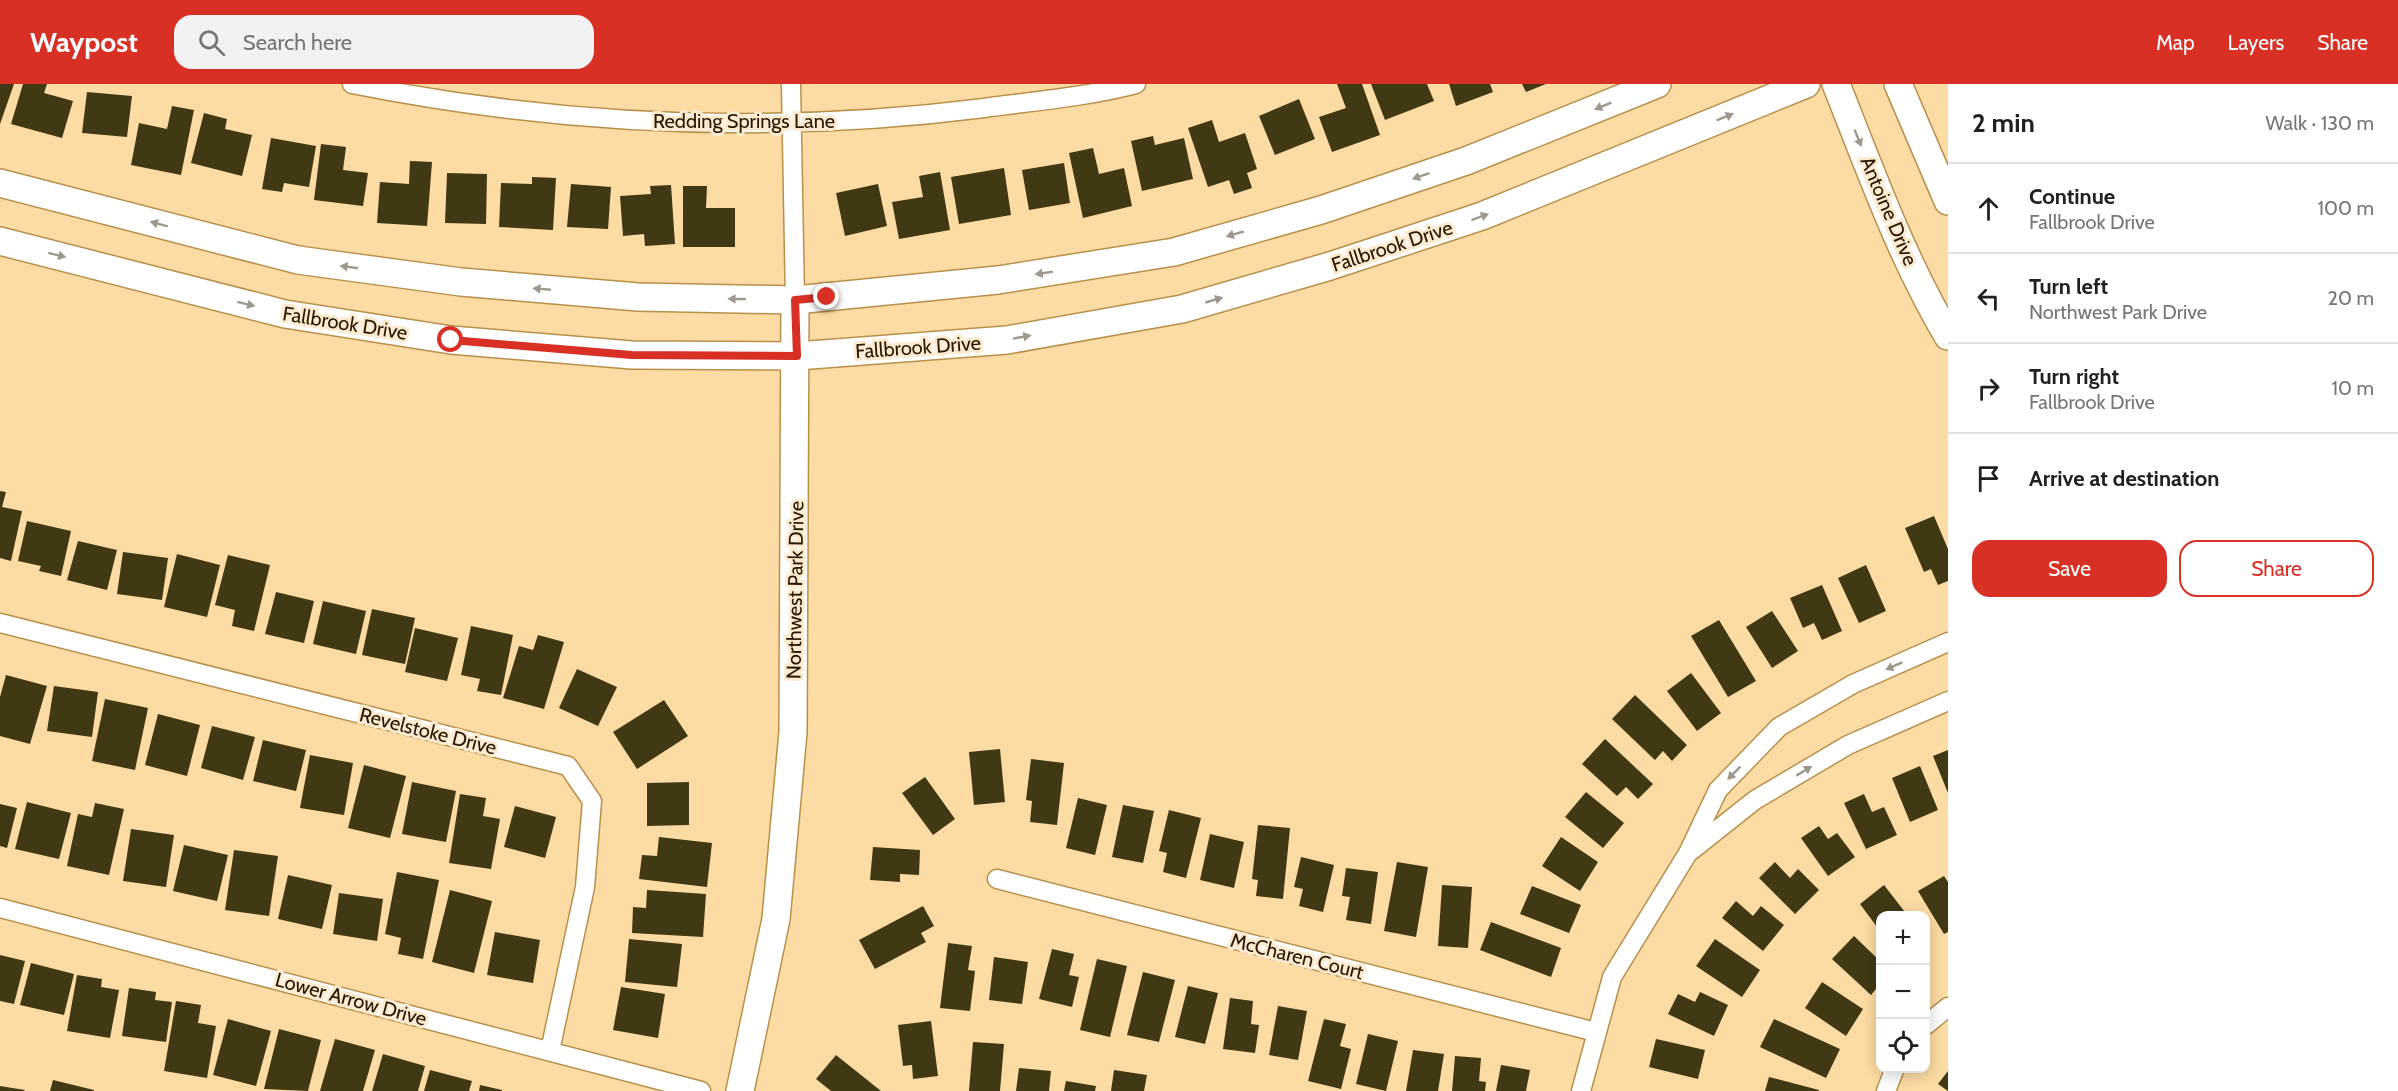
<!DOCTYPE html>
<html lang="en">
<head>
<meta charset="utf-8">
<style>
	:root { --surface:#fff; --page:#f2f2f2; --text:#202124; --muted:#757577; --line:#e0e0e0; --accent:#d93025 }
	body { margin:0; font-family:Cabin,sans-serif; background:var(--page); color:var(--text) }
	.controls { position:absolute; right:18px; bottom:18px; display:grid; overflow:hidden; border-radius:12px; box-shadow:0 3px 15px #0003 }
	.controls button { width:54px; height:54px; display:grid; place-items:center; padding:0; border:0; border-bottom:2px solid var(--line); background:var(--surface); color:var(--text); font:30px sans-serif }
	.stop { position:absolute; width:18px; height:18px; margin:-14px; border:4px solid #d93025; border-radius:50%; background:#fff }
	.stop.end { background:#d93025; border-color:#fff; box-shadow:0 2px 6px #0008 }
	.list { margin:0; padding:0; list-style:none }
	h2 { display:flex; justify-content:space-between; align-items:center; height:78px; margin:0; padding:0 24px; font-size:26px }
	h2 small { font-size:20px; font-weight:400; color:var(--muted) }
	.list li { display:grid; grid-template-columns:39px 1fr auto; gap:18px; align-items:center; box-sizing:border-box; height:90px; padding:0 24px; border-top:2px solid var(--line) }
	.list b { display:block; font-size:22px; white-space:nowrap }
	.list p { margin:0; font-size:20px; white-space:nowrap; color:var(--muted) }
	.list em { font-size:20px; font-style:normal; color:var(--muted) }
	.actions { display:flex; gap:12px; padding:18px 24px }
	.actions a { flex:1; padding:14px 0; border:2px solid var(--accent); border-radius:18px; text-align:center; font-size:21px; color:var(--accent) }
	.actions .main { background:var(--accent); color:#fff }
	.icon { flex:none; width:33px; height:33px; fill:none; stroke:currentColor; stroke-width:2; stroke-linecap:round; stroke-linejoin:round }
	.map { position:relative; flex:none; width:1948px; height:1007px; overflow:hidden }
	header { display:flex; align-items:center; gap:36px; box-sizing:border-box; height:84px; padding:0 30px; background:var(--accent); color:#fff }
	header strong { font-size:28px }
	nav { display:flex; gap:33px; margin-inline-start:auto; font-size:21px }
	.search { width:420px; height:54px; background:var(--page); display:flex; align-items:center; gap:15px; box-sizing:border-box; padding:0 21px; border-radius:18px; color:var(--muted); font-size:22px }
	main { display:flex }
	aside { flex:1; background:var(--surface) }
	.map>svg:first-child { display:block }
	.building { fill:#403913 }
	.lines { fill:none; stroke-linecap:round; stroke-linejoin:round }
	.street-casing { stroke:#b8904a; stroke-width:21 }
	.secondary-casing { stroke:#b8904a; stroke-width:30 }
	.street { stroke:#fff; stroke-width:18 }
	.secondary { stroke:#fff; stroke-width:27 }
	.oneway { fill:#9e978c }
	.route { stroke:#d93025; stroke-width:8 }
	.labels { text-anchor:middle; stroke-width:6; stroke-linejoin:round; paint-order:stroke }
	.street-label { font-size:20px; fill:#271800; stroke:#fcebd0 }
</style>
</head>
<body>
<header>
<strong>Waypost</strong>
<div class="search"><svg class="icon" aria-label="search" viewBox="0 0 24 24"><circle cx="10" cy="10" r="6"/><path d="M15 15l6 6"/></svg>Search here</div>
<nav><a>Map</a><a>Layers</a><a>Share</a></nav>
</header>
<main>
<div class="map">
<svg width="1948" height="1007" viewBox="0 0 1948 1007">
	<rect width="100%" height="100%" fill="#fcdba4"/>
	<g class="building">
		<polygon points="0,0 14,0 0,40"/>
		<polygon points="23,0 47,0 44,9 73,17 62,54 11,40"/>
		<polygon points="1337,0 1362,0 1380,51 1332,68 1319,33 1346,24"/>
		<polygon points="1371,0 1427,0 1434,17 1385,36"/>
		<polygon points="1449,0 1490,0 1493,8 1456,22"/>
		<polygon points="1522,0 1546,0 1526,8"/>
		<polygon points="87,8 132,12 127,53 82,49"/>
		<polygon points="1299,15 1315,55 1275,71 1259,32"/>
		<polygon points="172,22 194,26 181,91 131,81 139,39 167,45"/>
		<polygon points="204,29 227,35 225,45 252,51 242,92 191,79"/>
		<polygon points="1212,36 1219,58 1245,49 1257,85 1247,89 1252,104 1234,110 1229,96 1208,103 1188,44"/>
		<polygon points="1153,52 1155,61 1184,54 1193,95 1142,107 1131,57"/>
		<polygon points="271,54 316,62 309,103 284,99 282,108 262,105"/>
		<polygon points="321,60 346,63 343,86 368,89 363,122 314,116"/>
		<polygon points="1093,64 1099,90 1124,84 1132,122 1083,134 1069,69"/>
		<polygon points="410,77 432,78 427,142 377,139 380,98 409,100"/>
		<polygon points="1064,79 1070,119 1029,126 1022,86"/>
		<polygon points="1004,84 1011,131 959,140 951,93"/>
		<polygon points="940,88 950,146 899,155 892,118 923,113 919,92"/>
		<polygon points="447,89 487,90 486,140 445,139"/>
		<polygon points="532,93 556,94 553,146 499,143 501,99 532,100"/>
		<polygon points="571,100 611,103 608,145 567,143"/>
		<polygon points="878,100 887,142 845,152 836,109"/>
		<polygon points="671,101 675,160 645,162 644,150 623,152 620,112 651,110 650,102"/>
		<polygon points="683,102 707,102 706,124 735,124 735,163 683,163"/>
		<polygon points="0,407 6,408 2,423 22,427 11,477 0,474"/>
		<polygon points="1934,432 1948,465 1948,497 1938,501 1931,485 1924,488 1905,444"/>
		<polygon points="27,437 71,447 61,492 39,487 41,482 18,477"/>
		<polygon points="78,457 117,466 107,506 67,496"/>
		<polygon points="123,468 168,474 162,516 117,510"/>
		<polygon points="177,470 220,481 207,533 164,523"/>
		<polygon points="228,471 270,481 254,547 232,542 235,526 215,521"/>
		<polygon points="1866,481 1886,527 1859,539 1838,494"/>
		<polygon points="1822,501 1842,547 1822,556 1814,539 1803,544 1790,514"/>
		<polygon points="276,508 314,517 304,559 265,550"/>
		<polygon points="323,517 366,527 356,570 313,560"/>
		<polygon points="372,525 415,534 405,580 362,571"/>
		<polygon points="1772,527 1798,567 1772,584 1746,543"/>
		<polygon points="1719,536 1756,597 1728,613 1691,552"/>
		<polygon points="471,542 513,551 501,611 477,607 480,595 461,591"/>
		<polygon points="415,544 458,554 447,597 405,588"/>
		<polygon points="538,551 564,558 544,625 503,614 519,562 533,566"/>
		<polygon points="577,585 617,603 598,642 559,624"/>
		<polygon points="1691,589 1721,629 1697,647 1667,607"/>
		<polygon points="6,591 47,602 30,660 0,652 0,613"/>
		<polygon points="54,602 98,608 92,653 47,647"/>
		<polygon points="1635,611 1687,661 1672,677 1663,667 1655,676 1612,635"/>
		<polygon points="105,615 148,624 135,686 92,677"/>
		<polygon points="664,616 688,652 637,685 613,648"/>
		<polygon points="158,630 200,641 187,692 145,681"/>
		<polygon points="212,642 255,653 243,696 201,684"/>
		<polygon points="1605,655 1653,700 1638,715 1626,703 1617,712 1582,680"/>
		<polygon points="263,656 306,666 296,707 253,697"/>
		<polygon points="1000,665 1005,718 974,721 969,668"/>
		<polygon points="1948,666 1948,709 1933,672"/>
		<polygon points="310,671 353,679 344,731 300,724"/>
		<polygon points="1031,675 1064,679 1057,741 1030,738 1032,717 1026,716"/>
		<polygon points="364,681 406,692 390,754 348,744"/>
		<polygon points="1920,682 1938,726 1910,738 1892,694"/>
		<polygon points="925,693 955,735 933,751 902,709"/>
		<polygon points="412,698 456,707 446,758 402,750"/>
		<polygon points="689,698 689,741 647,742 647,699"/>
		<polygon points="1586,708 1624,739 1603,764 1565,733"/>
		<polygon points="460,710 486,714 483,732 500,735 491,785 449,779"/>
		<polygon points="1864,710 1872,728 1884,723 1897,751 1866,765 1844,719"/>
		<polygon points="1078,714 1107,721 1095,771 1066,764"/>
		<polygon points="27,718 71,729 59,775 15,765"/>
		<polygon points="95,719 124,725 109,791 67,782 78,730 92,733"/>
		<polygon points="0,720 17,724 7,764 0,762"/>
		<polygon points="1123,721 1154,727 1143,779 1112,773"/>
		<polygon points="515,722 556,733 545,774 504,763"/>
		<polygon points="1169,726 1201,734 1186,794 1163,788 1167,769 1159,767"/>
		<polygon points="1258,741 1290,744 1283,815 1256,812 1258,796 1252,795"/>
		<polygon points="1819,742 1828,755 1837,749 1855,773 1828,792 1801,754"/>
		<polygon points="131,745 174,751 166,803 123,797"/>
		<polygon points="1210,750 1244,758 1234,804 1200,796"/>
		<polygon points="659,753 712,759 707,803 639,795 642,771 657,772"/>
		<polygon points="1561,753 1598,778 1580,807 1542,782"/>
		<polygon points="184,761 228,771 217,817 173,807"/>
		<polygon points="873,763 920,766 919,791 900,790 900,798 870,796"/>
		<polygon points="234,766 278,772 269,832 225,826"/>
		<polygon points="1301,773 1334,781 1323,828 1299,822 1303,805 1294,803"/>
		<polygon points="1397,778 1428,783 1416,853 1384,847"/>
		<polygon points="1775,778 1790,794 1798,785 1819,806 1795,830 1759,794"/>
		<polygon points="1346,784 1378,788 1371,840 1346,836 1350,813 1342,812"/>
		<polygon points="397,788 439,796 423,875 398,870 401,854 385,850"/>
		<polygon points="288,791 332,801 322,845 278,835"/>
		<polygon points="1944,792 1948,798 1948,848 1944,850 1918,807"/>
		<polygon points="1442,801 1472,803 1468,864 1438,862"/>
		<polygon points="1884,801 1908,832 1880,832 1880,847 1860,820"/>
		<polygon points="1532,802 1581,821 1569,849 1520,830"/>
		<polygon points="450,806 492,817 474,889 432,878"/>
		<polygon points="647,806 706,810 703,853 632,849 633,823 646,824"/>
		<polygon points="339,809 383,815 377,857 333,850"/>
		<polygon points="1736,817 1753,832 1761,822 1784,841 1763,867 1722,834"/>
		<polygon points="923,822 934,842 921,849 926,858 875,885 859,856"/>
		<polygon points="1491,838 1561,864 1551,893 1480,866"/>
		<polygon points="495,848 540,856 533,899 487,891"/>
		<polygon points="1854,852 1880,877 1880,900 1871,911 1832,875"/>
		<polygon points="629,855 682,860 677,903 625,898"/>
		<polygon points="1715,855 1760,886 1742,913 1696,882"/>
		<polygon points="948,859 972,862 968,886 975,887 970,927 940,924"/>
		<polygon points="1052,865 1074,870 1069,891 1079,893 1072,923 1039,915"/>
		<polygon points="0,871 25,877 14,920 0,917"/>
		<polygon points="994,873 1028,878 1022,920 989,916"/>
		<polygon points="1097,875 1127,882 1110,953 1080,946"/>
		<polygon points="31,879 74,890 64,931 20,921"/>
		<polygon points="1143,888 1175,896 1159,958 1127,951"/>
		<polygon points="77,891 102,895 101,903 119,906 110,954 67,947"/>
		<polygon points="1822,898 1863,925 1846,952 1805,924"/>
		<polygon points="1188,902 1218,909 1205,960 1175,953"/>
		<polygon points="621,903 665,910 658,954 613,946"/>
		<polygon points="129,904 156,908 155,916 172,918 166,958 122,952"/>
		<polygon points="1700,908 1728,921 1714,952 1668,930 1678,910 1695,918"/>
		<polygon points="1230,914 1253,917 1251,940 1259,941 1255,969 1223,965"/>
		<polygon points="176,917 201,921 198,939 216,942 207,994 164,987"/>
		<polygon points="1278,922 1307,927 1298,976 1269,971"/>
		<polygon points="228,935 271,947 256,1002 213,991"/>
		<polygon points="1324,935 1346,940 1340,962 1351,965 1341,1005 1308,997"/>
		<polygon points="1774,935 1840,965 1826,994 1760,963"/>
		<polygon points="931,937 938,992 913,995 912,981 903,982 898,941"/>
		<polygon points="279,945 321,956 308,1007 264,1005"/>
		<polygon points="1368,950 1398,957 1386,1007 1356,1000"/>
		<polygon points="335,955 375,966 363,1007 320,1007"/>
		<polygon points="1656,955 1705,966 1698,995 1649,983"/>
		<polygon points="973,958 1004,960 1000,1007 969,1007"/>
		<polygon points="1413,966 1444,970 1438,1007 1406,1007"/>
		<polygon points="383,970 425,982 418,1007 372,1007"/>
		<polygon points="836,971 881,1007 831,1007 816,995"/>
		<polygon points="1455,972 1481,974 1479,997 1486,998 1485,1007 1452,1007"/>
		<polygon points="1501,981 1530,986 1526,1007 1496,1007"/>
		<polygon points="1019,984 1051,987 1049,1007 1016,1007"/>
		<polygon points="430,986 472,997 469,1007 424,1007"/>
		<polygon points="1114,986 1147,991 1144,1007 1111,1007"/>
		<polygon points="1948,987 1948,1007 1938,1000"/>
		<polygon points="1769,993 1819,1006 1819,1007 1765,1007"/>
		<polygon points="53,996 94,1006 94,1007 50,1007"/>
		<polygon points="1066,997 1096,1002 1095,1007 1064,1007"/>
		<polygon points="480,1001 502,1006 502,1007 479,1007"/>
		<polygon points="0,1002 25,1006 24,1007 0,1007"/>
	</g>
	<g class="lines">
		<g class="street-casing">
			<g id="street">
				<path d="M352,0c211,42 419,51 632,24 51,-7 102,-11 152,-24"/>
				<polyline points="791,0 795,216"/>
				<polyline points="0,539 568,682 592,717 585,803 550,967"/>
				<polyline points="1692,766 1755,716 1848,661 1948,617"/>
				<polyline points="997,795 1596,948"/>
				<polyline points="0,824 701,1007"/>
				<polyline points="1926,941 1948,923"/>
				<polyline points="1581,1007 1612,893 1688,769 1718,706 1779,643 1853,600 1948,558"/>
				<polyline points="1886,1007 1895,984"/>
			</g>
		</g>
		<g class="secondary-casing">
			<g id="secondary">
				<path d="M1836,0c34,85 65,173 112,252"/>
				<polyline points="1898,0 1948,117"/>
				<polyline points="0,99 298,176 461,198 638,213 795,216 998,196 1174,168 1321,126 1466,77 1657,0"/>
				<polyline points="0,157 285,230 451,256 632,271 797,272 1007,256 1182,225 1330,182 1482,132 1806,0"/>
				<polyline points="740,1007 776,835 793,648 795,216"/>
			</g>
		</g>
		<use href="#street" class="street"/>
		<use href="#secondary" class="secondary"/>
	</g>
	<defs><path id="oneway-solid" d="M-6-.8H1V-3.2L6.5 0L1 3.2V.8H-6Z" transform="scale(1.5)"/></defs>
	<g class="oneway">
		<use href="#oneway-solid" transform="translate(1603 22) rotate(158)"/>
		<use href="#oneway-solid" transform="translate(1725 33) rotate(-22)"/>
		<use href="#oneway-solid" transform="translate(1858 54) rotate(68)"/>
		<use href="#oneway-solid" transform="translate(1421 92) rotate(161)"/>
		<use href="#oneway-solid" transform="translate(1480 133) rotate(-20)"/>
		<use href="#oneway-solid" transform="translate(159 140) rotate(-165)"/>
		<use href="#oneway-solid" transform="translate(1235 150) rotate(164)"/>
		<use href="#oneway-solid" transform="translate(57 171) rotate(14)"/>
		<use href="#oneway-solid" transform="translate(349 183) rotate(-172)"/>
		<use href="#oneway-solid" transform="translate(1044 189) rotate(171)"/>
		<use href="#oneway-solid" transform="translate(542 205) rotate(-175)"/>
		<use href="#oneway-solid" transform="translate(737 215) rotate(-179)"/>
		<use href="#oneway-solid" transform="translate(1214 216) rotate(-16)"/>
		<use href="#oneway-solid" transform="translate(246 220) rotate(14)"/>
		<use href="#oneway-solid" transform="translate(1022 253) rotate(-10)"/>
		<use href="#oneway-solid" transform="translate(1894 582) rotate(156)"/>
		<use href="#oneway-solid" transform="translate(1804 687) rotate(-31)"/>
		<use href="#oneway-solid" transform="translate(1734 689) rotate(135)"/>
	</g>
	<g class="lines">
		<polyline class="route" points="451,256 632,271 797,272 795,216 827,213"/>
	</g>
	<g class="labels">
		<g class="street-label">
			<text x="744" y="44">Redding Springs Lane</text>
			<text transform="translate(1889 127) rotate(67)" y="7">Antoine Drive</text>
			<text transform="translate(1392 162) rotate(-18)" y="7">Fallbrook Drive</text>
			<text transform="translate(345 239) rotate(9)" y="7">Fallbrook Drive</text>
			<text transform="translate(918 263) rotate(-4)" y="7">Fallbrook Drive</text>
			<text transform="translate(795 506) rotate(-89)" y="7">Northwest Park Drive</text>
			<text transform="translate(428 647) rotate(14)" y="7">Revelstoke Drive</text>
			<text transform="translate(1297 872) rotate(14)" y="7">McCharen Court</text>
			<text transform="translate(351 915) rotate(15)" y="7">Lower Arrow Drive</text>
		</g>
	</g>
</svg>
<div class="controls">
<button>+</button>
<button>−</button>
<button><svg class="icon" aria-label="locate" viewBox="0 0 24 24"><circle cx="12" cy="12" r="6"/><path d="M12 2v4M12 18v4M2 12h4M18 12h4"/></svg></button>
</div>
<div class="stop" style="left:451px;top:256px"></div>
<div class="stop end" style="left:827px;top:213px"></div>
</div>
<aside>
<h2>2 min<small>Walk · 130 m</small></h2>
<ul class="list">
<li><svg class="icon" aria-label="ahead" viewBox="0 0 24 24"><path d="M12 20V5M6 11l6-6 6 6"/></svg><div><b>Continue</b><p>Fallbrook Drive</p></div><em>100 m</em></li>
<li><svg class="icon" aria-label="left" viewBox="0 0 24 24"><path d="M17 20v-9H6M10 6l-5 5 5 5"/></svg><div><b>Turn left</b><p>Northwest Park Drive</p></div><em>20 m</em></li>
<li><svg class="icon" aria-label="right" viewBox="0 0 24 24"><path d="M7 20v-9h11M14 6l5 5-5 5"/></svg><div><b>Turn right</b><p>Fallbrook Drive</p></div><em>10 m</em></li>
<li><svg class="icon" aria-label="arrive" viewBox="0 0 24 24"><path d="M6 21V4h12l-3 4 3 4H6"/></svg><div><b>Arrive at destination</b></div></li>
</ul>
<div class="actions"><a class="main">Save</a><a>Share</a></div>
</aside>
</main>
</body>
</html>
